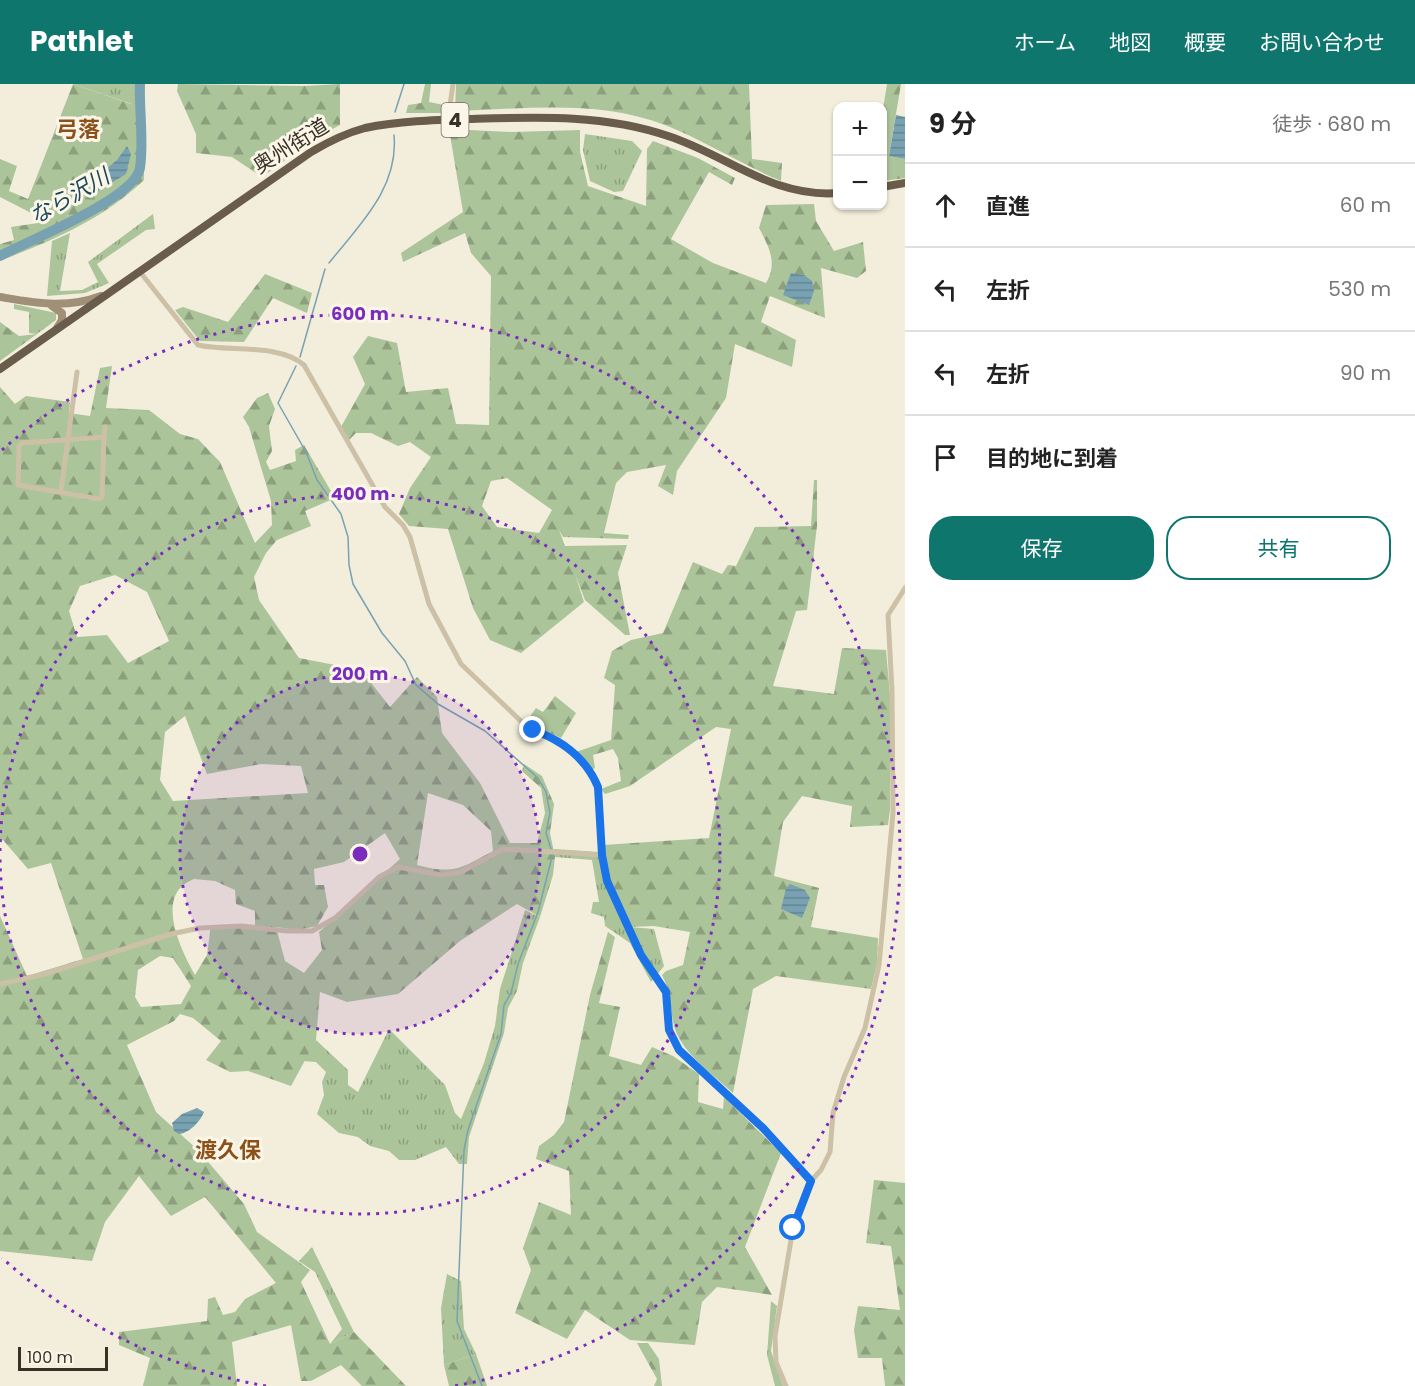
<!DOCTYPE html>
<html lang="ja">
<head>
<meta charset="utf-8">
<style>
	:root { --surface:#fff; --page:#f6f6f6; --text:#222; --muted:#767676; --line:#e0e0e0; --accent:#0f766e }
	body { margin:0; font-family:Poppins,"Noto Sans JP",sans-serif; background:var(--page); color:var(--text) }
	.controls { position:absolute; right:18px; top:18px; display:grid; overflow:hidden; border-radius:12px; box-shadow:0 2px 4px #0004 }
	.controls button { width:54px; height:54px; display:grid; place-items:center; padding:0; border:0; border-bottom:2px solid var(--line); background:var(--surface); color:var(--text); font:30px sans-serif }
	.scale { position:absolute; left:18px; bottom:15px; width:90px; box-sizing:border-box; padding-left:6px; border:3px solid #383127; border-top:0; font-size:16px; line-height:21px; white-space:nowrap; color:#383127; -webkit-text-stroke:4px #fbf6e8; paint-order:stroke }
	.stop { position:absolute; width:18px; height:18px; margin:-14px; border:4px solid #1a73e8; border-radius:50%; background:#fff }
	.stop.end { background:#1a73e8; border-color:#fff; box-shadow:0 2px 6px #0008 }
	.list { margin:0; padding:0; list-style:none }
	h2 { display:flex; justify-content:space-between; align-items:center; height:78px; margin:0; padding:0 24px; font-size:26px }
	h2 small { font-size:20px; font-weight:400; color:var(--muted) }
	.list li { display:grid; grid-template-columns:39px 1fr auto; gap:18px; align-items:center; box-sizing:border-box; height:84px; padding:0 24px; border-top:2px solid var(--line) }
	.list b { display:block; font-size:22px; white-space:nowrap }
	.list em { font-size:20px; font-style:normal; color:var(--muted) }
	.actions { display:flex; gap:12px; padding:18px 24px }
	.actions a { flex:1; padding:14px 0; border:2px solid var(--accent); border-radius:24px; text-align:center; font-size:21px; color:var(--accent) }
	.actions .main { background:var(--accent); color:#fff }
	.icon { flex:none; width:33px; height:33px; fill:none; stroke:currentColor; stroke-width:2; stroke-linecap:round; stroke-linejoin:round }
	.map { position:relative; flex:none; width:905px; height:1302px; overflow:hidden }
	header { display:flex; align-items:center; gap:36px; box-sizing:border-box; height:84px; padding:0 30px; background:var(--accent); color:#fff }
	header strong { font-size:28px }
	nav { display:flex; gap:33px; margin-inline-start:auto; font-size:21px }
	main { display:flex }
	aside { flex:1; background:var(--surface) }
	.map>svg:first-child { display:block }
	.grass { fill:url(#grass-tufts) }
	.forest { fill:url(#forest-firs); fill-rule:evenodd }
	.water { fill:url(#water-rules) }
	.lines { fill:none; stroke-linecap:round; stroke-linejoin:round }
	.stream { stroke:#78a2b2; stroke-width:1.5 }
	.river { stroke:#78a2b2; stroke-width:10 }
	.minor { stroke:#ccc1a6; stroke-width:5 }
	.secondary { stroke:#a09077; stroke-width:8 }
	.trunk { stroke:#6a5c4a; stroke-width:8 }
	.route { stroke:#1a73e8; stroke-width:8 }
	.ring { fill:none; stroke:#7b2cbf; stroke-width:3; stroke-dasharray:3 6 }
	.labels { text-anchor:middle; stroke-width:6; stroke-linejoin:round; paint-order:stroke }
	.shield { fill:#fbf6e8; stroke:#726c61; stroke-width:1.5 }
	.shield-label { font-size:20px; font-weight:bold; fill:#383127 }
	.street-label { font-size:21px; fill:#383127; stroke:#fbf6e8 }
	.neighbourhood-label { font-size:22px; font-weight:bold; fill:#8c511b; stroke:#fbf6e8 }
	.water-label { font-size:22px; font-style:italic; fill:#1a485c; stroke:#fbf6e8 }
	.centre { fill:#7b2cbf; stroke:#fbf6e8; stroke-width:3 }
	.ring-label { font-size:18px; text-anchor:middle; font-weight:bold; fill:#7b2cbf; stroke:#fbf6e8; stroke-width:6; stroke-linejoin:round; paint-order:stroke }
</style>
</head>
<body>
<header>
<strong>Pathlet</strong>
<nav><a>ホーム</a><a>地図</a><a>概要</a><a>お問い合わせ</a></nav>
</header>
<main>
<div class="map">
<svg width="905" height="1302" viewBox="0 0 905 1302">
	<defs>
		<pattern id="grass-tufts" width="24" height="20" patternUnits="userSpaceOnUse" patternTransform="scale(1.5)"><rect width="24" height="20" fill="#acc49a"/><path d="M3 7l-1-3M5 7V3M7 7l1-3M15 17l-1-3M17 17v-4M19 17l1-3" fill="none" stroke="#8da07e"/></pattern>
		<pattern id="forest-firs" width="22" height="20" patternUnits="userSpaceOnUse" patternTransform="scale(1.5)"><rect width="22" height="20" fill="#acc49a"/><path d="M5 1l3.5 6h-7zM16 11l3.5 6h-7z" fill="#8da07e"/></pattern>
		<pattern id="water-rules" width="6" height="5" patternUnits="userSpaceOnUse" patternTransform="scale(1.5)"><rect width="6" height="5" fill="#78a2b2"/><path d="M0 2.5h6" fill="none" stroke="#638591"/></pattern>
	</defs>
	<rect width="100%" height="100%" fill="#f3eedb"/>
	<g class="grass">
		<polygon points="73,0 130,0 132,20"/>
		<polygon points="585,50 632,57 642,67 623,107 614,108 590,97 583,66"/>
		<polygon points="153,130 155,145 146,146 97,180 109,199 85,209 47,212 52,157 70,149 60,207 82,206 98,198 88,178"/>
		<polygon points="14,220 56,229 56,236 37,250 29,249 29,228 14,225"/>
		<polygon points="554,765 599,768 630,843 654,845 664,882 651,898 630,859 605,842 604,833 591,829 593,818 599,818 592,776 555,773"/>
		<polygon points="525,826 540,833 523,879 517,907 508,924 504,949 469,1053 467,1080 459,1080 446,1063 415,1076 399,1076 389,1067 370,1062 358,1053 339,1049 317,1030 324,1011 322,998 326,988 316,978 302,977 316,956 348,986 348,1001 358,1008 389,945 445,1001 455,1029 461,1035 484,979 495,942 500,905"/>
		<polygon points="312,1163 354,1248 330,1260 342,1245 315,1188 299,1177"/>
		<polygon points="447,1190 461,1197 464,1245 476,1270 444,1281 441,1224"/>
		<polygon points="771,1217 777,1222 771,1267 783,1302 775,1302 767,1271"/>
	</g>
	<g class="forest">
		<path d="M73,0l58,20 -1,-20h13l1,96c-42,40 -91,60 -144,81v-17l14,-4 -3,-13 27,-4 1,-6 -39,-20v-38l17,7 -8,25 19,8z"/>
		<polygon points="178,0 305,2 340,0 340,41 316,54 262,93 232,73 196,69 196,50 177,7"/>
		<polygon points="425,0 431,0 429,18 444,21 443,29 406,29 408,21 421,19"/>
		<path d="M456,0h293l3,75 30,4 -1,18c-40,-17 -76,-40 -116,-56 -67,-26 -141,-16 -210,-14z"/>
		<polygon points="887,0 901,0 889,72 905,75 905,94 883,97 883,25"/>
		<path d="M449,45l63,3 68,-2v22l8,34 58,20 1,-57 6,-8 45,17 37,20 -3,7 -23,-13 -38,67 42,24 53,20c12,-20 3,-36 -7,-55l7,-23 48,-1 2,17 18,30 29,-9 3,29 -9,7 -36,-10 4,50 -55,-22 -9,26 35,18 -4,27 -57,-23 -9,54 -49,73 -4,24 -15,-9 8,-21 -39,7 -11,11 -12,50 25,2 -1,4 -65,-2 -4,-7 6,16 62,-1 -9,28 12,62h-5l-40,-35 -10,-26 9,28 -63,51 -31,-13 -17,-32 -25,-79 -39,-3 -10,-12 11,-26 21,-31 -21,-15 -12,4 -27,-13h-15l-7,7 -8,-13 24,-43 -12,-27 15,-21 29,7 9,49 42,-4 8,36 33,1 2,-149 -20,-23 -6,-20 -62,29 -2,-9 62,-41zM507,394l45,32 -13,23 -42,-6 -15,-21 9,-25z"/>
		<polygon points="265,190 312,209 307,229 273,214 244,258 200,257 175,226 183,223 228,238"/>
		<polygon points="0,238 19,252 37,250 0,277"/>
		<path d="M112,282l-6,42 43,2 31,24 18,5 22,23 35,81 17,-18 -1,-24 -22,-74 -6,-10 14,-19 11,-5 7,16 -6,17 3,25 -6,11 4,8 26,-9 -1,-11 9,-5 31,53 -30,13 6,15 -34,14 -11,13 -12,24 5,23 40,58 62,12 29,37 27,-30 20,20 5,36 38,50 30,60h27l8,-30 -4,-25 -19,-17 2,-7 18,12 12,28 -4,29 5,24 -2,18 -13,42 -23,-13 -57,37 -62,53 -51,8 -27,-10 -4,48 -25,46 -43,-15 -18,1 -24,-12 15,-19 -28,-23 -13,-4 -6,7 -47,24 29,67 42,38 46,54 13,28 53,38 -9,12 29,62 24,-12 52,54h-44l-21,-21 -30,16h-10l-10,-56 -59,17 5,44h-94l7,-28 -31,-13v-13l88,-11 1,-22 7,-2 8,18 12,-3 10,-13 31,-16 -71,-86 -34,19 -32,-40 -34,46 -13,39 -92,-10v-335l27,60 56,-17 -32,-96 -23,6 -25,-29 -3,2v-455l15,17 11,-8 44,6 -1,11 21,3 10,-48zM115,491l32,17 22,49 -41,22 -21,-28 -30,2 -8,-26 11,-25zM185,632l22,58 54,-10 40,2 7,27 -135,8 -13,-21 5,-48zM428,709l35,12 28,26 2,20c-32,17 -39,24 -76,14zM385,749l15,26 -81,73 3,18 -18,23 -19,-12 -9,-34 22,3 19,-4 11,-19 -4,-22h-9l-1,-16 30,-7zM194,795l21,2 20,9 1,14 19,7v15l-44,-1 -4,30 -12,20c-14,-25 -42,-81 -1,-96zM160,872l13,2 18,28 -10,18 -40,3 -6,-10 3,-27z"/>
		<path d="M814,396h3v46l-10,84 -11,1 -23,75 61,8 8,-46 44,2 4,45v115l-2,15 -38,2 2,-21 -50,-10 -19,26 -9,54 45,12 -8,39 67,11 -1,26 -6,25 -95,-13 -23,13 -20,104c-19,-18 -49,-38 -58,-64 -6,-20 -2,-32 -13,-54l4,-4 17,-6 7,-33 -36,-6 -23,1c-12,-26 -29,-54 -28,-82l106,-7 22,-109 -15,-2 -86,59 -25,8 -4,-5 20,-8 -3,-23 -5,-9 -20,6 2,13 -3,2 -16,-18 35,-12 4,-55 -11,-7 8,-27 19,-11 32,-7 30,-71 29,12 6,-9 8,1 19,-39 56,-1z"/>
		<polygon points="555,612 576,629 561,654 526,638 536,624 543,628"/>
		<polygon points="608,848 615,853 599,919 620,923 609,972 641,981 652,963 673,972 699,990 698,1018 723,1025 724,1013 781,1069 745,1163 772,1211 717,1203 702,1218 695,1261 630,1256 585,1226 567,1255 515,1229 531,1186 523,1164 539,1118 571,1131 569,1087 536,1075 539,1062 554,1051 564,1038 590,911"/>
		<polygon points="874,1096 905,1099 905,1302 885,1302 882,1274 858,1274 854,1246 858,1222 900,1226 891,1162 866,1159"/>
		<polygon points="637,1259 648,1259 659,1275 662,1302 654,1302 657,1295"/>
		<polygon points="476,1270 487,1302 449,1302 444,1281"/>
	</g>
	<g class="water">
		<polygon points="896,31 905,33 905,75 889,72"/>
		<polygon points="127,62 131,70 126,90 93,110 90,107 99,91 117,76"/>
		<polygon points="791,189 804,191 812,197 814,207 809,221 783,211"/>
		<polygon points="790,800 805,806 810,814 802,834 781,825 786,804"/>
		<path d="M197,1024l7,4c-4,10 -15,21 -25,22l-5,-3 -2,-8 10,-9z"/>
	</g>
	<g class="lines">
		<g class="stream">
			<polyline points="395,28 404,0"/>
			<path d="M329,179c30,-38 70,-75 65,-128"/>
			<polyline points="300,273 325,185"/>
			<polyline points="296,282 278,319 306,368 317,396 341,430 348,453 349,481 353,500 382,549 405,577 416,601 438,620 485,647 538,694 546,708 550,729 546,749 551,765"/>
			<polyline points="482,1302 457,1237 464,1066 468,1046 501,950 504,921 511,909 518,880 538,828 553,769"/>
		</g>
		<path class="river" d="M0,172c27,-15 135,-57 140,-88 4,-27 -1,-57 0,-84"/>
		<g class="minor">
			<polyline points="448,36 453,0"/>
			<path d="M140,188l58,73c30,7 81,-2 106,20l81,142 18,18 7,12 19,67 32,60 63,60 41,20 29,33 6,22 2,56 5,26 34,74 25,37 3,38 10,20 84,78 48,53"/>
			<polygon points="104,353 102,413 99,415 18,401 19,362 22,359"/>
			<polyline points="104,353 105,343"/>
			<polyline points="61,407 77,288"/>
			<polyline points="0,900 45,890 171,850 200,844 241,842 287,847 312,847 335,834 379,793 398,783 441,791 461,788 503,765 602,771"/>
			<polyline points="786,1302 776,1278 775,1252 793,1144 811,1097 821,1086 830,1068 833,1029 844,993 865,944 879,881 893,729 892,607 888,531 905,504"/>
		</g>
		<g class="secondary">
			<path d="M0,213c36,6 66,12 101,-1"/>
			<polyline points="52,222 62,229 62,236 57,244"/>
		</g>
		<g class="trunk">
			<polyline points="882,103 905,99"/>
			<path d="M0,285l311,-217c17,-10 35,-19 54,-24 34,-7 70,-8 104,-9 67,-2 135,-5 199,17 59,19 104,62 170,57"/>
		</g>
	</g>
	<g class="lines">
		<path class="route" d="M533,646c28,10 53,28 65,57l4,68 5,26 34,74 25,37 3,38 10,20 84,78 48,53 -18,47"/>
	</g>
	<circle cx="360" cy="770" r="180" fill="#7b2cbf" fill-opacity=".12"/>
	<g class="ring">
		<circle cx="360" cy="770" r="180"/>
		<path d="M0 767A360 360 0 1 1 0 773"/>
		<path d="M266 1302A540 540 0 0 1 2 1174M2 366A540 540 0 1 1 454 1302"/>
	</g>
	<g class="labels">
		<rect class="shield" x="441.5" y="19" width="27" height="34" rx="4.5"/>
		<g class="shield-label">
			<text x="455" y="43">4</text>
		</g>
		<g class="street-label">
			<text transform="translate(291 62) rotate(-32)" y="7">奥州街道</text>
		</g>
		<g class="neighbourhood-label">
			<text x="78" y="53">弓落</text>
			<text x="228" y="1074">渡久保</text>
		</g>
		<g class="water-label">
			<text transform="translate(69 112) rotate(-30)" y="8">なら沢川</text>
		</g>
	</g>
	<circle cx="360" cy="770" r="9" class="centre"/>
	<g class="ring-label">
		<text x="360" y="236">600 m</text>
		<text x="360" y="416">400 m</text>
		<text x="360" y="596">200 m</text>
	</g>
</svg>
<div class="controls">
<button>+</button>
<button>−</button>
</div>
<div class="scale">100 m</div>
<div class="stop" style="left:793px;top:1144px"></div>
<div class="stop end" style="left:533px;top:646px"></div>
</div>
<aside>
<h2>9 分<small>徒歩 · 680 m</small></h2>
<ul class="list">
<li><svg class="icon" aria-label="ahead" viewBox="0 0 24 24"><path d="M12 20V5M6 11l6-6 6 6"/></svg><div><b>直進</b></div><em>60 m</em></li>
<li><svg class="icon" aria-label="left" viewBox="0 0 24 24"><path d="M17 20v-9H6M10 6l-5 5 5 5"/></svg><div><b>左折</b></div><em>530 m</em></li>
<li><svg class="icon" aria-label="left" viewBox="0 0 24 24"><path d="M17 20v-9H6M10 6l-5 5 5 5"/></svg><div><b>左折</b></div><em>90 m</em></li>
<li><svg class="icon" aria-label="arrive" viewBox="0 0 24 24"><path d="M6 21V4h12l-3 4 3 4H6"/></svg><div><b>目的地に到着</b></div></li>
</ul>
<div class="actions"><a class="main">保存</a><a>共有</a></div>
</aside>
</main>
</body>
</html>
